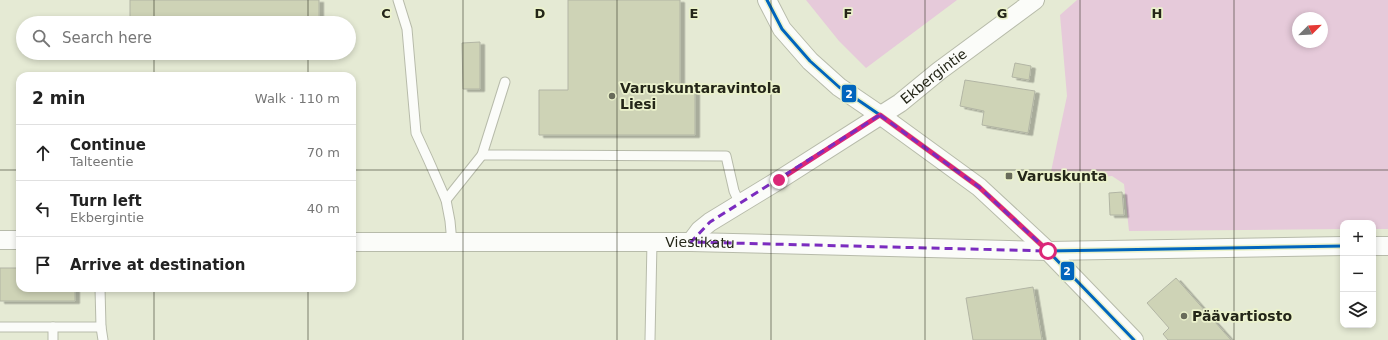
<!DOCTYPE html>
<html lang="en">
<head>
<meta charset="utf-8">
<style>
	:root { --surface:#fff; --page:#f6f6f6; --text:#222; --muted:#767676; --line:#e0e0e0 }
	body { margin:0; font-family:"DejaVu Sans",sans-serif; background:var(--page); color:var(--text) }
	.controls { position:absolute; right:12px; bottom:12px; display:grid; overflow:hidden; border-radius:8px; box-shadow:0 2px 6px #0003 }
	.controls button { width:36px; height:36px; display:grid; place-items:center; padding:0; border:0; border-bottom:1px solid var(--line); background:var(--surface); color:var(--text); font:20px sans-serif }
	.compass { position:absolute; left:1292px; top:12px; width:36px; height:36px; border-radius:50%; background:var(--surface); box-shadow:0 2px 6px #0003; rotate:66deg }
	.stop { position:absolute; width:12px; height:12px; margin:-9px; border:3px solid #db2777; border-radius:50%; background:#fff }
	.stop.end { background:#db2777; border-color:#fff; box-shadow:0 1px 4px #0008 }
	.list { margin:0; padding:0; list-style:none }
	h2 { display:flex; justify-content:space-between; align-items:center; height:52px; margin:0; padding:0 16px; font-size:17px }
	h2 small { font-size:13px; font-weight:400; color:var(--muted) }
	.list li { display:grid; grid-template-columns:26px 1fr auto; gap:12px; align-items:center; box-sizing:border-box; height:56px; padding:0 16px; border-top:1px solid var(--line) }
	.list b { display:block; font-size:15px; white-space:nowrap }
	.list p { margin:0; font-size:13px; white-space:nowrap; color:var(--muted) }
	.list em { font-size:13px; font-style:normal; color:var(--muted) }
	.icon { flex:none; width:22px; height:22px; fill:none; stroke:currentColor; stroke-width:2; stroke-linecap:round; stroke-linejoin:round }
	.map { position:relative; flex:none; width:1388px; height:340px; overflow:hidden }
	.search { position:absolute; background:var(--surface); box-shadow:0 2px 6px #0003; left:16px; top:16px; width:340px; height:44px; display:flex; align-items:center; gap:10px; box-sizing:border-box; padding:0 14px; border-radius:22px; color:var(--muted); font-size:15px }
	.panel { position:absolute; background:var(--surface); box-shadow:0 2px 6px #0003; left:16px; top:72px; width:340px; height:220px; border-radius:12px }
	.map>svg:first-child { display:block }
	.green { fill:#e6cada; fill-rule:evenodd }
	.building { fill:#ced3b6; stroke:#b2b5a4; filter:url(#shadow) }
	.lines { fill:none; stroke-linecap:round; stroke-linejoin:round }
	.lane-casing { stroke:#b7bbaa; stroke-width:11 }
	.street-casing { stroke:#b7bbaa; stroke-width:20 }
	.lane { stroke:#fbfcf9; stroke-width:9 }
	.street { stroke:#fbfcf9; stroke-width:18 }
	.bus-1-casing { stroke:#ebf2cc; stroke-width:6 }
	.bus-1 { stroke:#0065bd; stroke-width:3 }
	.route { stroke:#db2777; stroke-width:5 }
	.marked { fill:none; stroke:#7b2cbf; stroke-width:3; stroke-dasharray:8 5; stroke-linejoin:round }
	.grid { fill:none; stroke:#242618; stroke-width:1; stroke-opacity:0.55 }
	.poi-dot { fill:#686b5a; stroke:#ebf2cc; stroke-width:1.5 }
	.labels { text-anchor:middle; stroke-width:3.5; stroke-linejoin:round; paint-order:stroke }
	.street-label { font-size:14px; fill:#242618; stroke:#ebf2cc }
	.poi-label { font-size:14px; font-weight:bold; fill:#242618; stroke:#ebf2cc; text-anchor:start }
	.grid-label { font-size:13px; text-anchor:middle; font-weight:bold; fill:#242618; stroke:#ebf2cc; stroke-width:3.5; stroke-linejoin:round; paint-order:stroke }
	.line-badge { stroke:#ebf2cc; stroke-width:1.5 }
	.badge-label { font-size:11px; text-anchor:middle; font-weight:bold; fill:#fff }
</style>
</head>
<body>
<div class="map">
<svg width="1388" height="340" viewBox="0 0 1388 340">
	<defs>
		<filter id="shadow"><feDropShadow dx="4.5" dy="2.5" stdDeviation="0" flood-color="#0004"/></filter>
	</defs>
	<rect width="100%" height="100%" fill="#e5ead4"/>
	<g class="green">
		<polygon points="806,0 957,0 866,68 839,41"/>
		<path d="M1077,0h311v229h-15v-6h-30v6l-214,2 -5,-47 -12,-8 -63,5 18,-85 -7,-81zM1298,18h24v24h-24z"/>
	</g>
	<g class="building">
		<rect x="130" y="0" width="189" height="23"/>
		<polygon points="568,0 680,0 680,89 695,89 695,135 539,135 539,90 568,90"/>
		<polygon points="480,42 480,89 463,89 462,43"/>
		<polygon points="1015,63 1031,66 1029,80 1012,77"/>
		<polygon points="965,80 1035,91 1028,133 982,125 984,111 960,106"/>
		<polygon points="1122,192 1124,215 1110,215 1109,193"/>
		<polygon points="0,268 20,268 20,288 75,288 75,301 0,301"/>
		<polygon points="1176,278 1231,340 1168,340 1163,334 1169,328 1147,303"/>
		<polygon points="1033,287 1042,340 973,340 966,298"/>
	</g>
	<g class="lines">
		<g class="lane-casing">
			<g id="lane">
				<polyline points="398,0 407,29 416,133 428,159 446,200 450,221 452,243"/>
				<polyline points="482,155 726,156 734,191 740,204"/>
				<polyline points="446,200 482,155 505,82"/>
				<polyline points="100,288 101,327 103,340"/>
				<polyline points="0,327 101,327"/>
				<polyline points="53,340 53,327"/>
				<polyline points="650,340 652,242"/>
			</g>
		</g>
		<g class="street-casing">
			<g id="street">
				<polyline points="767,0 782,29 810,61 839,87 880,115 979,187 1048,251 1134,340"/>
				<polyline points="0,240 20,240"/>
				<path id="s1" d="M352,242h339l357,9 295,-5"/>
				<path id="s2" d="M691,242l9,-12 10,-8 69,-42 121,-77 39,-32 96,-71"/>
				<polyline points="1373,246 1388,246"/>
			</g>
		</g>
		<use href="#lane" class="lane"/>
		<use href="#street" class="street"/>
		<g class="bus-1-casing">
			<g id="bus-1">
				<polyline points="767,0 782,29 810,61 839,87 880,115 979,187 1048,251 1134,340"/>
				<polyline points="1048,251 1343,246"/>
			</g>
		</g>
		<use href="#bus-1" class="bus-1"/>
	</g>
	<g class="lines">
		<polyline class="route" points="779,180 880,115 979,187 1048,251"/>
	</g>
	<path class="marked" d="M880,115l99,72 69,64 -357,-9 19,-20z"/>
	<path class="grid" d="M154,0v23M308,0v23M463,0v340M617,0v340M771,0v340M925,0v340M1080,0v340M1234,0v340M154,53v23M308,53v23M0,170h20M352,170h1036M154,288v52M308,288v52"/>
	<g class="poi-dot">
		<circle cx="612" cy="96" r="4"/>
		<rect x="1005" y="172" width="8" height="8" rx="2"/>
		<circle cx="1184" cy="316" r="4"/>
	</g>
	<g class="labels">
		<g class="street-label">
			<text dy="5" stroke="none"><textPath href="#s2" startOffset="295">Ekbergintie</textPath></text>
			<text dy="5" stroke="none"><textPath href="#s1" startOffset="348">Viestikatu</textPath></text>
		</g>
		<g class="poi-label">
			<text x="620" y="93">Varuskuntaravintola<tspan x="620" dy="16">Liesi</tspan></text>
			<text x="1017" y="181">Varuskunta</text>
			<text x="1192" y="321">Päävartiosto</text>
		</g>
	</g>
	<g class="grid-label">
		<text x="386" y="18">C</text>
		<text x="540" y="18">D</text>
		<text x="694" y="18">E</text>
		<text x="848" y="18">F</text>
		<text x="1002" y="18">G</text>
		<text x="1157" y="18">H</text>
	</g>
	<g class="line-badge">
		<rect x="841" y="84" width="16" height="19" rx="4" fill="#0065bd"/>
		<rect x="1060" y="261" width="15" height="20" rx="4" fill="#0065bd"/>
	</g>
	<g class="badge-label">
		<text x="849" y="98">2</text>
		<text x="1067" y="275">2</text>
	</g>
</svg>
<div class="controls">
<button>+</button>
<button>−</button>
<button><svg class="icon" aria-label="layers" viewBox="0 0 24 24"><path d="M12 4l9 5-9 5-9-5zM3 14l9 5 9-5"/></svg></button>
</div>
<svg class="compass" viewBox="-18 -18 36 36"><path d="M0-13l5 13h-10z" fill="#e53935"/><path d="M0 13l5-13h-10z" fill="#767676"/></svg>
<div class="stop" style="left:1048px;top:251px"></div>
<div class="stop end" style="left:779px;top:180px"></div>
<div class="search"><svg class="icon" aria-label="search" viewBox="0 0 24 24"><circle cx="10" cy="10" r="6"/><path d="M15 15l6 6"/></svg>Search here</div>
<section class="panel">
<h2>2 min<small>Walk · 110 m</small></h2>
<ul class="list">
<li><svg class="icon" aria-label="ahead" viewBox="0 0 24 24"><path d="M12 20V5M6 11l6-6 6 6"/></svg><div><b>Continue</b><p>Talteentie</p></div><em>70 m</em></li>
<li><svg class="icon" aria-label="left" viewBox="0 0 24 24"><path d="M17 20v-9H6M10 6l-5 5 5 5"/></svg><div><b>Turn left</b><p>Ekbergintie</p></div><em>40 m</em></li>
<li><svg class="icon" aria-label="arrive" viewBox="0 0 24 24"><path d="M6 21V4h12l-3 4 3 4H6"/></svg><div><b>Arrive at destination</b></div></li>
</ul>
</section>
</div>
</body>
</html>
